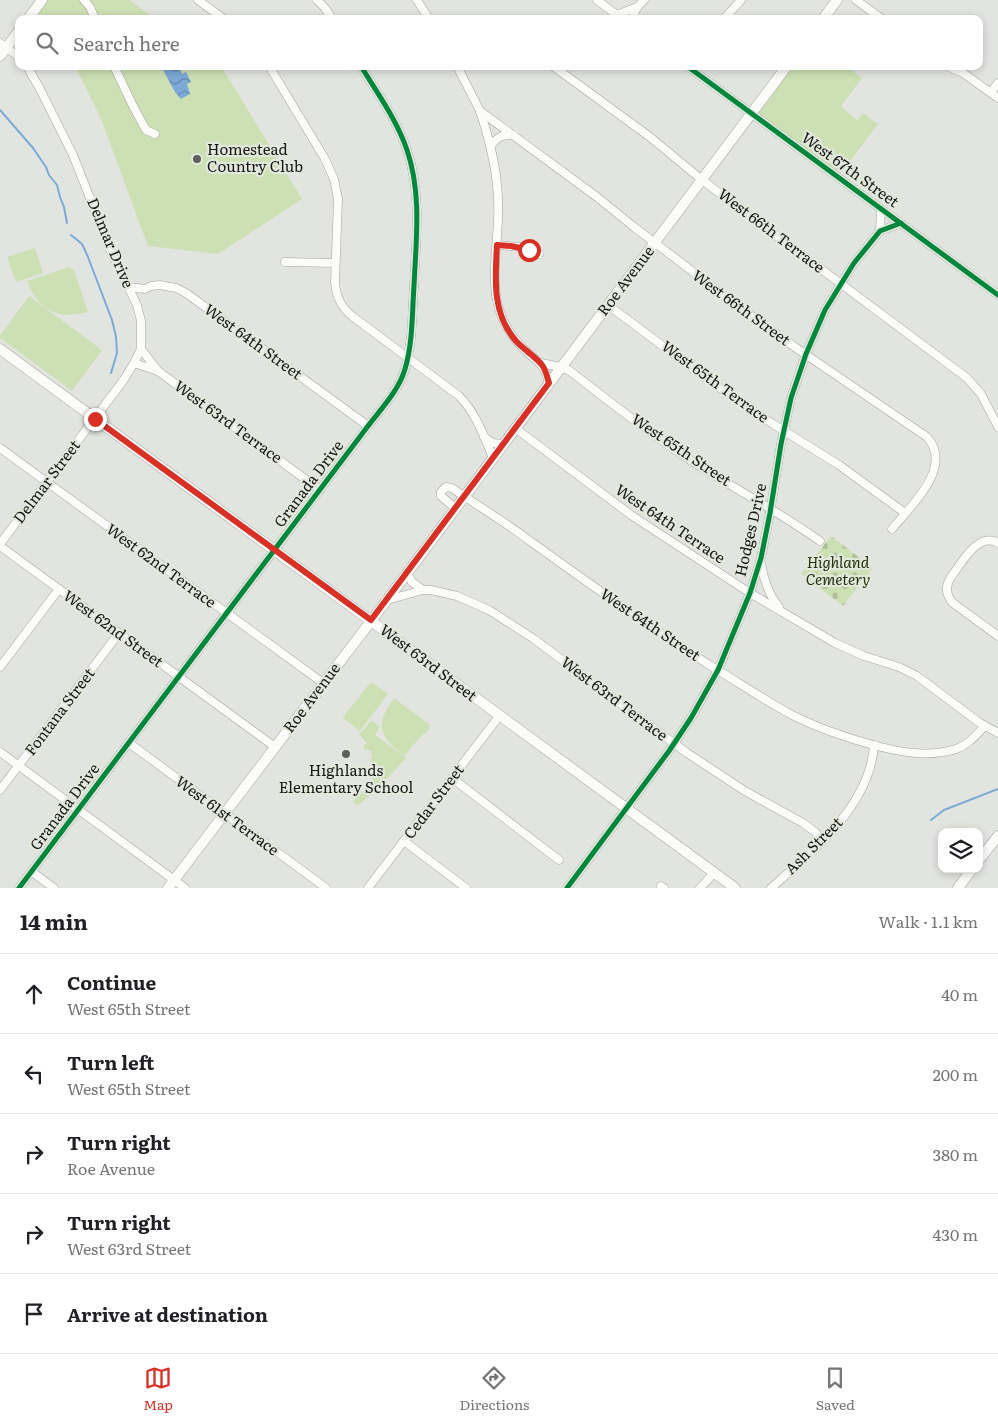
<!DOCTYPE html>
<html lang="en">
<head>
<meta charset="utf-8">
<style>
	:root { --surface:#fff; --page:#f6f6f6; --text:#202124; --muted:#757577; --line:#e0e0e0; --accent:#d93025 }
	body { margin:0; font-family:Literata,serif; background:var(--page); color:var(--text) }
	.controls { position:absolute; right:15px; bottom:15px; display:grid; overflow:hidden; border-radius:10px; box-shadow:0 2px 8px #0003 }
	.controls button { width:45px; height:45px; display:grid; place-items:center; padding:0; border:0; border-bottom:1px solid var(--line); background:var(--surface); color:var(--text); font:25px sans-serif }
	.stop { position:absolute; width:15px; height:15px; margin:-11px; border:4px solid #d93025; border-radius:50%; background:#fff }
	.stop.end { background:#d93025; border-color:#fff; box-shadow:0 1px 5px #0008 }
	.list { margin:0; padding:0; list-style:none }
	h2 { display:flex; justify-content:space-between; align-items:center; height:65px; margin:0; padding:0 20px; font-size:21px }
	h2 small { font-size:16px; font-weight:400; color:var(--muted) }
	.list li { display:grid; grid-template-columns:32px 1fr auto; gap:15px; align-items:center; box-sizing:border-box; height:80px; padding:0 20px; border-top:1px solid var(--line) }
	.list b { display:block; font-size:19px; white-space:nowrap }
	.list p { margin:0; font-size:16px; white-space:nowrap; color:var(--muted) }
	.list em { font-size:16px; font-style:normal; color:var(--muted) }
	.icon { flex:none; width:28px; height:28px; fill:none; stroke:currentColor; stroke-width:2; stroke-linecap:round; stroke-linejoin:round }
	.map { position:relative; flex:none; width:998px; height:888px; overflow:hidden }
	.search { position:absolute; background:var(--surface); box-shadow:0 2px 8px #0003; left:15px; right:15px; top:15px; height:55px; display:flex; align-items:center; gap:12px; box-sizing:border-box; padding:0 18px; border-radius:10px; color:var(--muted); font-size:19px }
	.sheet { height:465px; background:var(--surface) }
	nav { display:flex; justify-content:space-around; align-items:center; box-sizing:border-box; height:70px; border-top:1px solid var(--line); background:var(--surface); font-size:14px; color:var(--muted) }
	nav a { display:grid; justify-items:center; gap:2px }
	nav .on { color:var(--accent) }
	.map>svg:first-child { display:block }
	.cemetery { fill:url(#cemetery-stones) }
	.green { fill:#cde0b4 }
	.water { fill:url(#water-waves) }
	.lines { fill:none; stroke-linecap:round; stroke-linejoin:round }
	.stream { stroke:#7ca9d7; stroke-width:2 }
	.minor-casing { stroke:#a1a39e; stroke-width:9 }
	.major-casing { stroke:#a1a39e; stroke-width:11 }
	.minor { stroke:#fbfbfa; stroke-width:8 }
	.major { stroke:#fbfbfa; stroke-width:10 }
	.cycleway-casing { stroke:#e2e8dc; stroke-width:8 }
	.cycleway { stroke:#00873e; stroke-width:5 }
	.route { stroke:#d93025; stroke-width:6 }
	.poi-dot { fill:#5e605c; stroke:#e2e8dc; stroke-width:2 }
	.labels { text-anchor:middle; stroke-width:4.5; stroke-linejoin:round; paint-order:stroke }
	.poi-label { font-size:15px; fill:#171815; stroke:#e2e8dc; text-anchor:start }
	.street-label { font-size:15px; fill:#171815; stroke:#e2e8dc }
	.park-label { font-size:15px; font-style:italic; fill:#24310d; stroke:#e2e8dc }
</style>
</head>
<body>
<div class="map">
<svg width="998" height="888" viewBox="0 0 998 888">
	<defs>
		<pattern id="cemetery-stones" width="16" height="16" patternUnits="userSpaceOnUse" patternTransform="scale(1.25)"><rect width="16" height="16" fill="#cde0b4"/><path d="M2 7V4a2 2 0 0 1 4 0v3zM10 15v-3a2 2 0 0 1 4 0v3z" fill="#afbf9a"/></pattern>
		<pattern id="water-waves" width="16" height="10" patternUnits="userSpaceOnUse" patternTransform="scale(1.25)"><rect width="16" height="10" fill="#7ca9d7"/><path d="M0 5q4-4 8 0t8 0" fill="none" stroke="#6589ad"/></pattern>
	</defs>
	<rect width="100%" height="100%" fill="#e2e5df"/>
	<polygon class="cemetery" points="831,536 873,568 843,606 801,574"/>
	<g class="green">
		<polygon points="48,0 130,0 155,19 37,19 35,17"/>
		<polygon points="75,66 219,66 223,69 302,199 218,254 148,246 101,119"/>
		<polygon points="793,66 846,66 862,78 841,106 857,120 863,113 878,124 839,176 760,117 759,111"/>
		<polygon points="35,248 43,273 16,282 7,257"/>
		<path d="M69,267l5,3 14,42c-31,8 -49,-1 -61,-31z"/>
		<polygon points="29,296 102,350 72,391 0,338 0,336"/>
		<polygon points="371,682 388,694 360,731 343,718 343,717"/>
		<path d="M394,698l34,25 2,3 -2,5 -7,5 -17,20c-24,-19 -30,-31 -10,-58z"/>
		<polygon points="372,721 380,727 375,735 406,758 380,786 360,804 356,805 353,801 374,782 371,779 373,777 370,773 373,770 372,769 374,767 369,760 372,758 371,751 364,749 364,745 367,743 359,734 368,725 369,722"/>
	</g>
	<polygon class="water" points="161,66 179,66 182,74 186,72 191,82 187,84 190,94 181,99 175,92"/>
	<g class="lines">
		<g class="stream">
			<polyline points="0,110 33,148 46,167 49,175 57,185 60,197 64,207 67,223"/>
			<polyline points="71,235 82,244 88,257 112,320 116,337 117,353 111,373"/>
			<polyline points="931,820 944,810 998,789"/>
		</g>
		<g class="minor-casing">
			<g id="minor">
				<polyline points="84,0 90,7 95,19"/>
				<polyline points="198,0 224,19"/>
				<polyline points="317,0 325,8 332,19"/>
				<polyline points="417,0 429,19"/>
				<polyline points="597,0 622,19"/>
				<polyline points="856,0 882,19"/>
				<polyline points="617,15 637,7"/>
				<path d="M633,19c1,-9 5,-13 11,-19"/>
				<polyline points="724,19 741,0"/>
				<polyline points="0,43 19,57"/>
				<polyline points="114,66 133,106 146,130 155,134"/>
				<path d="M269,66l56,93 9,20 4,20 -3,83c1,15 6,25 17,34l107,80c17,17 25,40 34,62"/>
				<path d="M457,66l23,45 117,86 37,30 108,82 57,41 128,87c27,30 -16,69 -35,92"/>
				<polyline points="553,66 650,137 702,180 967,378 981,394 998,427"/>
				<polyline points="687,66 998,295"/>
				<polyline points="947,66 963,73 998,98"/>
				<polyline points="991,92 998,83"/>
				<path d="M480,111c12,36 20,71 18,109 -1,26 -6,55 -1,81 4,19 13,35 28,49 14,14 18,11 24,33"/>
				<path d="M491,146c6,-9 12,-12 22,-11"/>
				<polyline points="880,231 881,209"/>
				<polyline points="497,245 521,247 539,254"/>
				<polyline points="285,262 335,263"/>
				<polyline points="128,287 145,289 151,286 160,285 176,288 186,293 368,426"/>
				<polyline points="608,305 711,382 773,424 839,465 905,513"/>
				<polyline points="141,349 158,371 320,490"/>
				<polyline points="134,363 158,371"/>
				<path d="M541,363l20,4 9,4c40,31 80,63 123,91 42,27 86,50 127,79"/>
				<polyline points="515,428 631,515 750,593 835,643 864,656 899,667 917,676 980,723 998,733"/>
				<polyline points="484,437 493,443 503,444"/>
				<polyline points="0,448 323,683"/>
				<path d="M455,508l-14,-12v-4l5,-5 6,1c26,18 53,34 78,53 60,43 119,86 181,125 27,16 53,34 81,49 28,14 58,24 89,32 24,6 50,10 75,2 12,-4 20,-14 29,-23"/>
				<path d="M998,543c-20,-12 -37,21 -47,34 -6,9 -5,18 2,26l45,33"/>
				<polyline points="0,544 123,381 134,363 141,349 141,321 137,305 112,254 73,155 41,91 27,66"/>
				<polyline points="0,546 275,747"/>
				<path d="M761,563c3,16 7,31 18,44"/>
				<polyline points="407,573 412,582 423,590"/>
				<polyline points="387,600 423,590 431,590 457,596 489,610 534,639 687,753 745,791 803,823 815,832 823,840"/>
				<polyline points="0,667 59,589"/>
				<polyline points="129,743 326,888"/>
				<polyline points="0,752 185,888"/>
				<polyline points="452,778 559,860"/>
				<polyline points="0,790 119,633"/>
				<polyline points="404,841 466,888"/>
				<polyline points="32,872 54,888"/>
				<polyline points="661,886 664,888"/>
				<path d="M19,888l349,-462c13,-17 31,-36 37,-57 8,-27 7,-56 9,-83 2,-46 8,-92 -7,-136 -10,-30 -30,-57 -46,-84"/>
				<polyline points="368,888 500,715"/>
				<polyline points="567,888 669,751 691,718 718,670 750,593 761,558 770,513 781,444 791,398 806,354 825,310 854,263 880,231 901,223"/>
				<polyline points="700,888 714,873"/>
				<path d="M771,888c42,-37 99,-82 103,-143"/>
			</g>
		</g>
		<g class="major-casing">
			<g id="major">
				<polyline points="28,19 42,0"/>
				<polyline points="823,19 837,0"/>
				<polyline points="0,56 19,31"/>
				<polyline points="0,349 735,888"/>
				<polyline points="979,860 998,836"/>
				<polyline points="168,888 387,600 787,66"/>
				<polyline points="958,888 972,869"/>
			</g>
		</g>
		<use href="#minor" class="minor"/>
		<use href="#major" class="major"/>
		<g class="cycleway-casing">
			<g id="cycleway">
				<polyline points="687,66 998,295"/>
				<path d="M19,888l349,-462c13,-17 31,-36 37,-57 8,-27 7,-56 9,-83 2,-46 8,-92 -7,-136 -10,-30 -30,-57 -46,-84"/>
				<polyline points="567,888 669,751 691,718 718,670 750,593 761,558 770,513 781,444 791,398 806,354 825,310 854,263 880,231 901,223"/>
			</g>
		</g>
		<use href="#cycleway" class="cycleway"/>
	</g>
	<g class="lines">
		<path class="route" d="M95,419l276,201 178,-237c-2,-6 -3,-13 -7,-18 -6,-8 -19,-16 -26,-24 -24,-27 -21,-62 -19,-96l14,1 18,4"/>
	</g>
	<g class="poi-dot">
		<circle cx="197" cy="159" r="5"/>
		<circle cx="346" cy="754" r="5"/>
	</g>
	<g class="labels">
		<g class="poi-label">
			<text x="207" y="155">Homestead<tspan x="207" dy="17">Country Club</tspan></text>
			<text x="346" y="776" text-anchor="middle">Highlands<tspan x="346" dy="17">Elementary School</tspan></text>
		</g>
		<g class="street-label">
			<text transform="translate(850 170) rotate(36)" y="5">West 67th Street</text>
			<text transform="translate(771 231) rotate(37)" y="5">West 66th Terrace</text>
			<text transform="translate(110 243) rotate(67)" y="5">Delmar Drive</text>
			<text transform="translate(626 281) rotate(-53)" y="5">Roe Avenue</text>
			<text transform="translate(741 308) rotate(36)" y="5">West 66th Street</text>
			<text transform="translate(253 342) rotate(36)" y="5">West 64th Street</text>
			<text transform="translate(715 382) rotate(36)" y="5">West 65th Terrace</text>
			<text transform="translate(228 422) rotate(36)" y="5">West 63rd Terrace</text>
			<text transform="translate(681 450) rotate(34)" y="5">West 65th Street</text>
			<text transform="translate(47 482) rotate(-53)" y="5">Delmar Street</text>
			<text transform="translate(309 484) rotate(-53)" y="5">Granada Drive</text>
			<text transform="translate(670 524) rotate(34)" y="5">West 64th Terrace</text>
			<text transform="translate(751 530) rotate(-77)" y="5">Hodges Drive</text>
			<text transform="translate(161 566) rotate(36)" y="5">West 62nd Terrace</text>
			<text transform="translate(650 625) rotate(34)" y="5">West 64th Street</text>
			<text transform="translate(113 629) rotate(36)" y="5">West 62nd Street</text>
			<text transform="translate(428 663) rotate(37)" y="5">West 63rd Street</text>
			<text transform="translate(312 698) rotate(-53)" y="5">Roe Avenue</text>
			<text transform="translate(614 699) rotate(37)" y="5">West 63rd Terrace</text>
			<text transform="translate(60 712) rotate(-53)" y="5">Fontana Street</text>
			<text transform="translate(434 802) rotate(-53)" y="5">Cedar Street</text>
			<text transform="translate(65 807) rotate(-53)" y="5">Granada Drive</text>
			<text transform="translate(227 816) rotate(36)" y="5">West 61st Terrace</text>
			<text transform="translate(814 846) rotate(-45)" y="5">Ash Street</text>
		</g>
		<g class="park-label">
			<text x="838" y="568">Highland<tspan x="838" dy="17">Cemetery</tspan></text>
		</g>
	</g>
</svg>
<div class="controls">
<button><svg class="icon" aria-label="layers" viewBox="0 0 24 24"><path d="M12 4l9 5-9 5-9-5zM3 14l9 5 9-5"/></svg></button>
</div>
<div class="stop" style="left:529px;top:250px"></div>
<div class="stop end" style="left:95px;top:419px"></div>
<div class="search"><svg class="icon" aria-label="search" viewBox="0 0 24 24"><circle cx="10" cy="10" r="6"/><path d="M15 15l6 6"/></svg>Search here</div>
</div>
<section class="sheet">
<h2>14 min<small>Walk · 1.1 km</small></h2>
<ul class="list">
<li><svg class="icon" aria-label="ahead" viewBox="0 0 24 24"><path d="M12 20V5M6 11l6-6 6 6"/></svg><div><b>Continue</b><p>West 65th Street</p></div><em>40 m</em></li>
<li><svg class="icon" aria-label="left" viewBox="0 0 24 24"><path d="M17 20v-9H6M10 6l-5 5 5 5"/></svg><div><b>Turn left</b><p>West 65th Street</p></div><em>200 m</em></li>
<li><svg class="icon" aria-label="right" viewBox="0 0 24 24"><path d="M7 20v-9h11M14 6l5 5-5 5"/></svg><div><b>Turn right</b><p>Roe Avenue</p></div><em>380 m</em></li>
<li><svg class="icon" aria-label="right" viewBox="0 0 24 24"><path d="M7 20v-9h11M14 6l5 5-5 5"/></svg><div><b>Turn right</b><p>West 63rd Street</p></div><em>430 m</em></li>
<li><svg class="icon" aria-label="arrive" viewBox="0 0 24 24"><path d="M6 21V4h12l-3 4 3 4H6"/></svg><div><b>Arrive at destination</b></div></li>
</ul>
</section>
<nav>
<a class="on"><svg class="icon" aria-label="map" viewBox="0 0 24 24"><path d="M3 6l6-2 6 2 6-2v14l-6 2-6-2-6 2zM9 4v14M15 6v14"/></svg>Map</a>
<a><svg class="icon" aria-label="directions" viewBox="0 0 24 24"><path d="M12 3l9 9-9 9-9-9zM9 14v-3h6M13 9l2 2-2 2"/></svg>Directions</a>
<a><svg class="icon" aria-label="saved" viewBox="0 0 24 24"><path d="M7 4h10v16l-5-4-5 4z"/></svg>Saved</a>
</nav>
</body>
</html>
